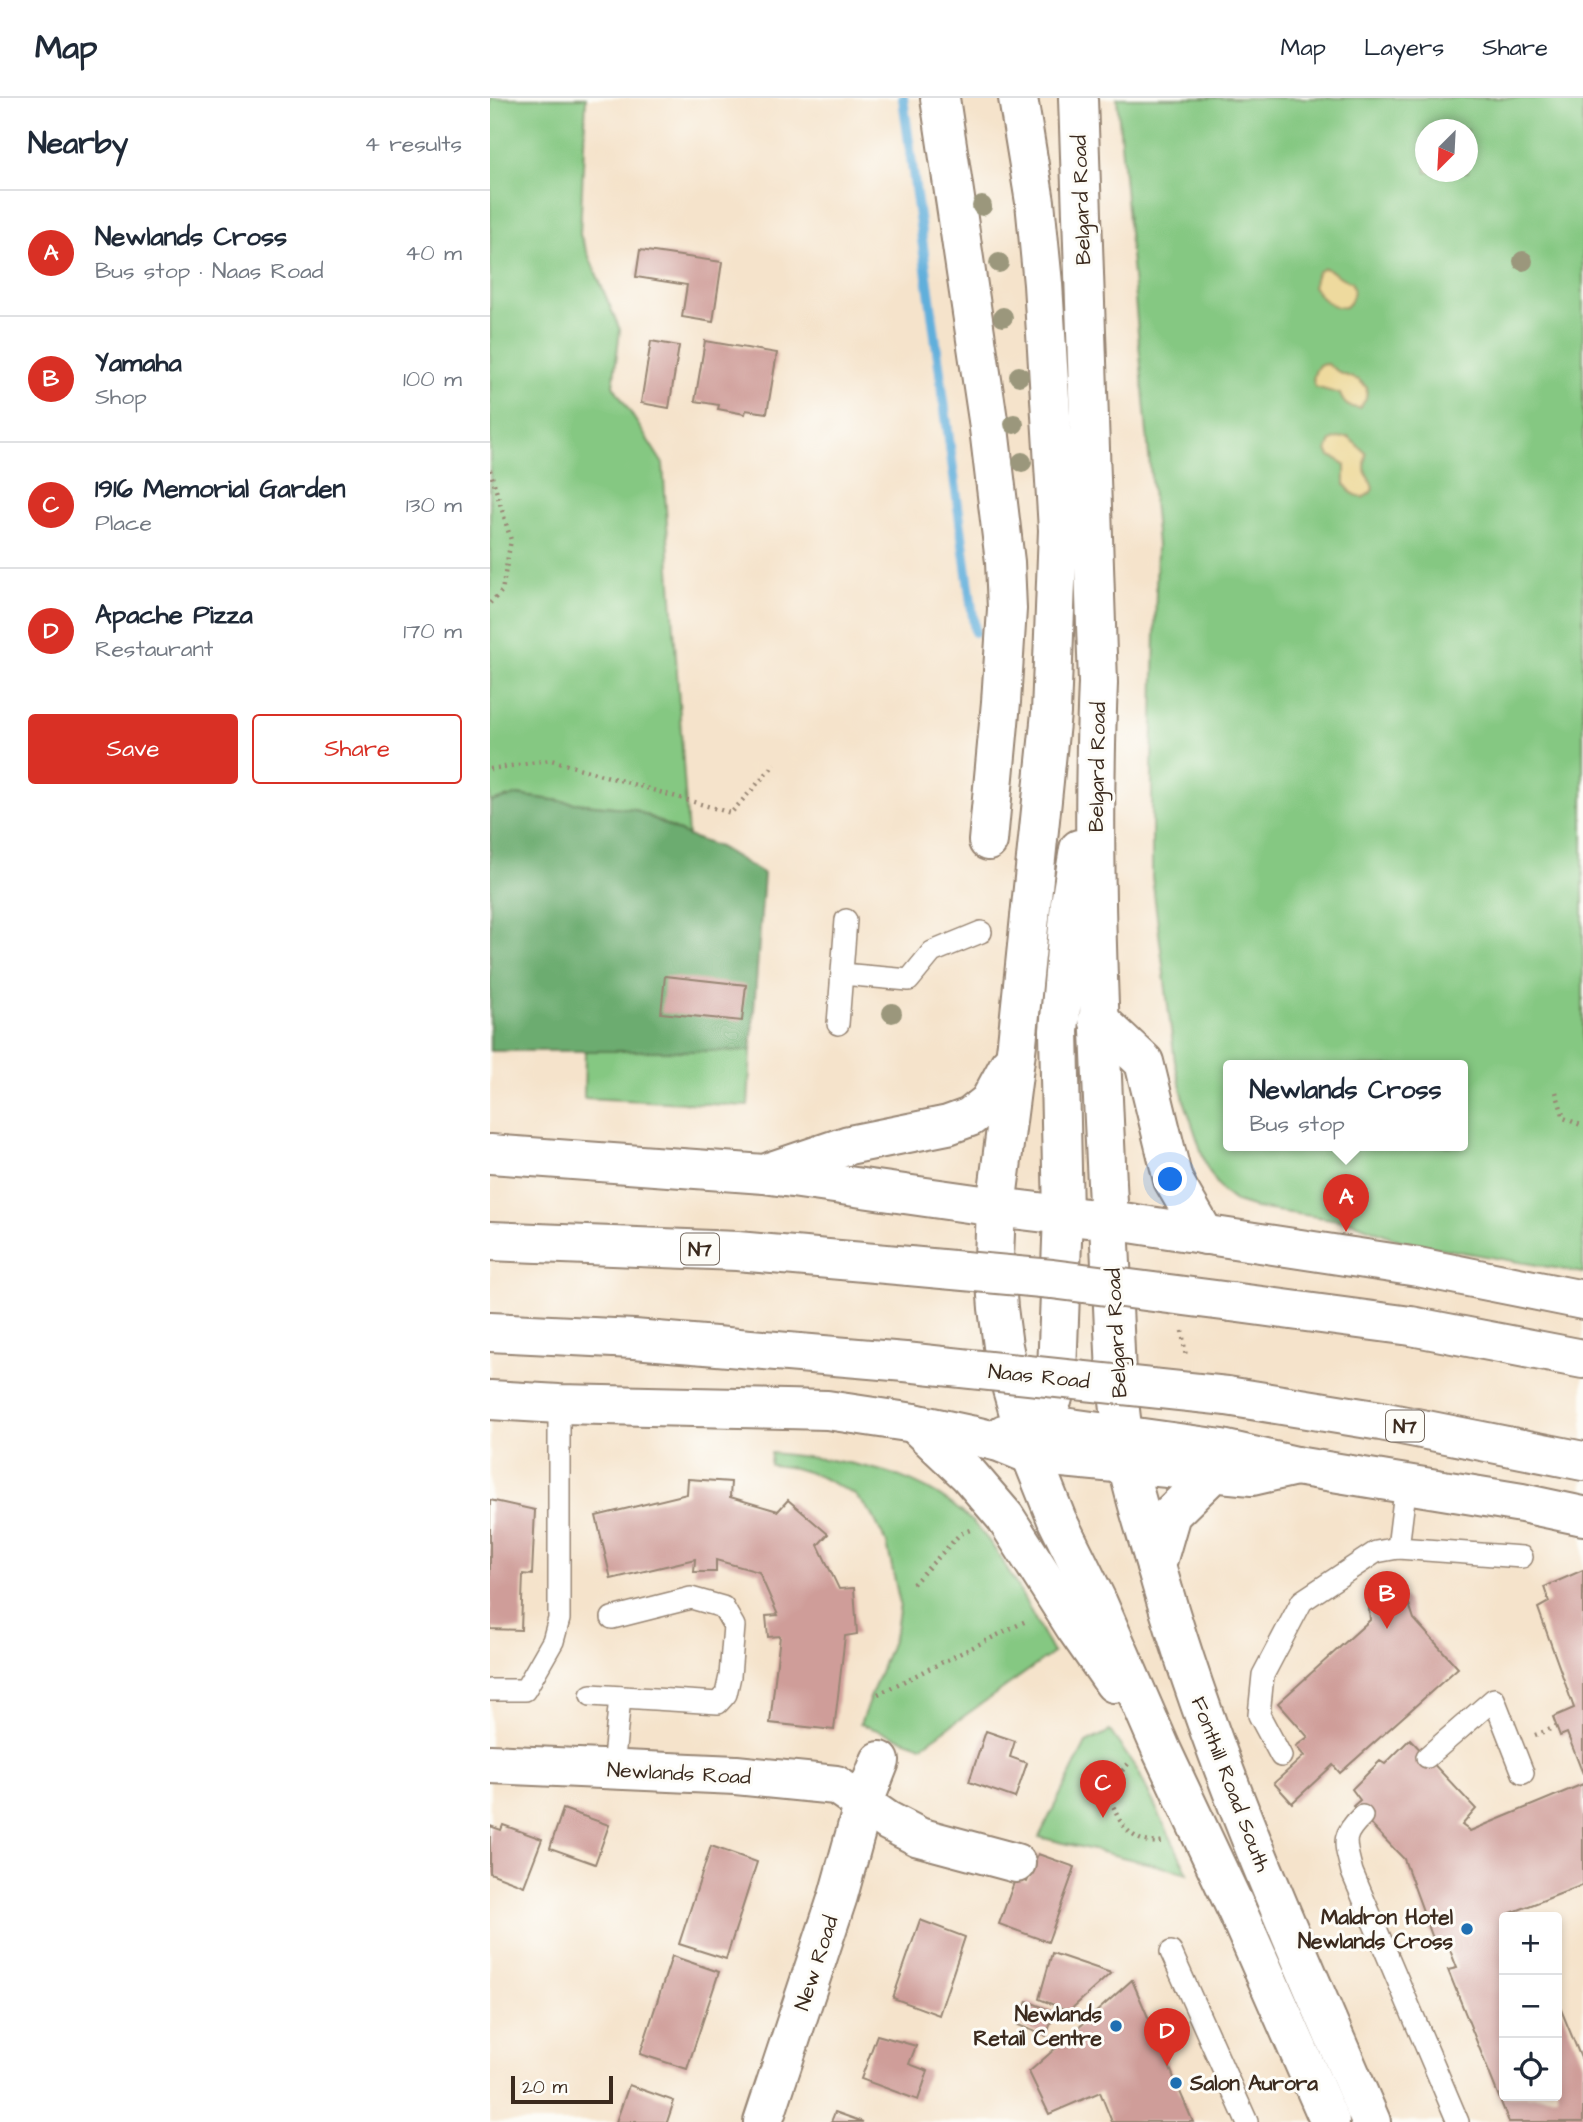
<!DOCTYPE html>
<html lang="en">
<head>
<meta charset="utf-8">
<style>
	:root { --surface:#fff; --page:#f2f2f3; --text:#1f2937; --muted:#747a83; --line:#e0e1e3; --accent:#d93025 }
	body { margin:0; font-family:"Architects Daughter",sans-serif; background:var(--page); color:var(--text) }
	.controls { position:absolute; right:21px; bottom:21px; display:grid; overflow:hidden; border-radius:7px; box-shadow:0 4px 10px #0003 }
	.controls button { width:63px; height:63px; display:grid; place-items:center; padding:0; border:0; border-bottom:2px solid var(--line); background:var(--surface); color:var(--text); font:35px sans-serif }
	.compass { position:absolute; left:925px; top:21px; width:63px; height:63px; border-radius:50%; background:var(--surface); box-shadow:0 4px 10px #0003; rotate:204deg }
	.scale { position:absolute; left:21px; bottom:18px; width:102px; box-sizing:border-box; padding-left:7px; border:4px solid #3b2a1e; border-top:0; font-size:19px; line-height:24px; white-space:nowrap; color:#3b2a1e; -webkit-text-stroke:5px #fdfcf7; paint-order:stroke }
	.you { position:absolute; left:681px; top:1082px; width:24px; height:24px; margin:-18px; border:5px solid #fff; border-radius:50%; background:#1a73e8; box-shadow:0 0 0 10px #1a73e833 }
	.badge { display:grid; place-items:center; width:46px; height:46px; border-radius:50%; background:var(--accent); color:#fff; font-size:23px; font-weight:700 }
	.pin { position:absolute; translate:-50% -58px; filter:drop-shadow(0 2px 4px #0008) }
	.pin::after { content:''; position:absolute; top:37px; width:24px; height:21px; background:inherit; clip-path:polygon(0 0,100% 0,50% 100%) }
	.popup { position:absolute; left:733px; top:962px; width:245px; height:91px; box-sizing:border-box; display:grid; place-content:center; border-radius:7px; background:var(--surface); filter:drop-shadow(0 2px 5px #0005); font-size:23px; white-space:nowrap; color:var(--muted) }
	.popup b { font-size:26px; color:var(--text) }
	.popup::after { content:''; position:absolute; left:50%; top:100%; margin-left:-14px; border:14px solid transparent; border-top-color:var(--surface) }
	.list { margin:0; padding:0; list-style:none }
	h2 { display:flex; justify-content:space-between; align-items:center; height:91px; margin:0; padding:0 28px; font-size:30px }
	h2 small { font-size:23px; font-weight:400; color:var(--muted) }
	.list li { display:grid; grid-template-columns:46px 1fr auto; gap:21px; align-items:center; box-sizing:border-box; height:126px; padding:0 28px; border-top:2px solid var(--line) }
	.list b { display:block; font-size:26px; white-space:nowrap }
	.list p { margin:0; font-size:23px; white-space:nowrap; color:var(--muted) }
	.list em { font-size:23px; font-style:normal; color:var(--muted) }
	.actions { display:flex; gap:14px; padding:21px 28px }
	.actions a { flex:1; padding:16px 0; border:2px solid var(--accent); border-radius:7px; text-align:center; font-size:24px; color:var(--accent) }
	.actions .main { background:var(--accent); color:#fff }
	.icon { flex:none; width:38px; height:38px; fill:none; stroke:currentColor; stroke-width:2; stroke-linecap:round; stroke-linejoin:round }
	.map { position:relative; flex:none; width:1093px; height:2024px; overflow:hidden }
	header { display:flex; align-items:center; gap:42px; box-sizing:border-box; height:98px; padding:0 35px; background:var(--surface); border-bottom:2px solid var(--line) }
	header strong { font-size:33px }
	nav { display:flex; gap:38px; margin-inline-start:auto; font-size:24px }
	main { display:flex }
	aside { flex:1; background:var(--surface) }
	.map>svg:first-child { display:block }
	.green { fill:#85c882; stroke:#607950; stroke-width:2; fill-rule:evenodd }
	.forest { fill:#6cac70; stroke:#546b47; stroke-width:2 }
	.sand { fill:#eeda9e; stroke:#94825e; stroke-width:2 }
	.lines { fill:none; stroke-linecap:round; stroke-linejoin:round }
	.stream { stroke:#61afdb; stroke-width:10 }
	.building { fill:#cf9d99 }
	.service-casing { stroke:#988674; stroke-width:24 }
	.minor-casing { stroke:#988674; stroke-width:42 }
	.secondary-casing { stroke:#988674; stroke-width:42 }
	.trunk-casing { stroke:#988674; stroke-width:42 }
	.path { stroke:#988674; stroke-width:4.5; stroke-dasharray:2 5; stroke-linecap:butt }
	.service { stroke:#fff; stroke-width:21 }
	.minor { stroke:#fff; stroke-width:38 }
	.secondary { stroke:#fff; stroke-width:38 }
	.trunk { stroke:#fff; stroke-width:38 }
	.trunk-bridge-casing { stroke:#988674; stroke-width:42; stroke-linecap:butt }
	.trunk-bridge { stroke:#fff; stroke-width:38 }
	.tree { fill:#9b977c }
	.poi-dot { fill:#1f6fb2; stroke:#fdfcf7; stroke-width:2.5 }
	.labels { text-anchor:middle; stroke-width:6; stroke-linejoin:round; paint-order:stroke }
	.shield { fill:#fdfcf7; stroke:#75695f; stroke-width:2 }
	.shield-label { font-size:19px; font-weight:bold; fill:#3b2a1e }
	.street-label { font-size:21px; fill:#3b2a1e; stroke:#fdfcf7 }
	.poi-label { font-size:21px; font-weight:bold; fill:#3b2a1e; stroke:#fdfcf7; text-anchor:end }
</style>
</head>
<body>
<header>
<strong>Map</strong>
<nav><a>Map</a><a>Layers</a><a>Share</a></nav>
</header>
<main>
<aside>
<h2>Nearby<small>4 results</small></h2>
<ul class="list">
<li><span class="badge">A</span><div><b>Newlands Cross</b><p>Bus stop · Naas Road</p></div><em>40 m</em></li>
<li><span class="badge">B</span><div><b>Yamaha</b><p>Shop</p></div><em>100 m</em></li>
<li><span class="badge">C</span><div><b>1916 Memorial Garden</b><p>Place</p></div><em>130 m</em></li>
<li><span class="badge">D</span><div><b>Apache Pizza</b><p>Restaurant</p></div><em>170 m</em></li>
</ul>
<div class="actions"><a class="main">Save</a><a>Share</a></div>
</aside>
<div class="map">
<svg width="1093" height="2024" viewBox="0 0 1093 2024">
	<rect width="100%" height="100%" fill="#fdfcf7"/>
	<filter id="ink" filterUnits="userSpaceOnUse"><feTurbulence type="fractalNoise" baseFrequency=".0143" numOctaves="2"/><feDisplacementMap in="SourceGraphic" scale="14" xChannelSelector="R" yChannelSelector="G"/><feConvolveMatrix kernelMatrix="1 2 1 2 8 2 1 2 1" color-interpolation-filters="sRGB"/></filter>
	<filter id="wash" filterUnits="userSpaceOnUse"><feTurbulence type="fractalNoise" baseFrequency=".00686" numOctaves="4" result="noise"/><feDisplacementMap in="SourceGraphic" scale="28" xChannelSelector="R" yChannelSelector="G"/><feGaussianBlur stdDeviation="1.57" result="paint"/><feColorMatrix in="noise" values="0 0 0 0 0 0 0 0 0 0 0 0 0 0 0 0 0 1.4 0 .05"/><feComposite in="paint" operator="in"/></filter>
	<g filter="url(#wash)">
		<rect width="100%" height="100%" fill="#f5e3cb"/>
		<g class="green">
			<polygon points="0,0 96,0 90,137 130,232 123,287 173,366 198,738 144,711 85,705 27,697 0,704"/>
			<path d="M627,0h466v1175l-179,-31 -51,-20 -98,-14 -19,-6 -14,-11 -15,-23 -23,-68 -9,-38 -23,-185v-113l5,-219zM936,32h42v42h-42zM739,968h234v80h-234z"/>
			<polygon points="95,953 261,953 258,1008 94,1000"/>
			<path d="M281,1355c88,9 175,19 227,101 20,31 37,66 55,99l-131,93 -62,-22 36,-94 4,-26 -13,-60 -15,-30 -17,-19 -38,-20 -23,-7 -24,-3z"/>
			<polygon points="620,1633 648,1673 698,1775 549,1739 596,1645"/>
		</g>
		<polygon class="forest" points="27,697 85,705 144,711 198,738 229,749 274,776 261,953 0,953 0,704"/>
		<g class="sand">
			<path d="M834,170c11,3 16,11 27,14 5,9 2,18 -6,25 -14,2 -25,-10 -32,-21l4,-14z"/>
			<path d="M837,266l15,10 17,6 8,8 -1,11 -6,9c-11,0 -16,-3 -20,-14l-25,-7c-4,-8 -1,-15 4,-22z"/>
			<path d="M858,339l18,16c0,6 -2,15 0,20 5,13 14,16 -4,25l-10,-5 -7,-8v-20l-8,-6 -7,-3 -3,-6 4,-9 7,-3z"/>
		</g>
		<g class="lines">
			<polyline class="stream" points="413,0 485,534"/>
		</g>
		<g id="blocks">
			<g class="building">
				<polygon points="150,152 232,164 223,224 192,219 197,187 146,179"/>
				<polygon points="161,243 189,248 179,310 151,305"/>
				<polygon points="215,243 287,255 277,315 256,312 255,316 228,311 229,307 205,303"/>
				<polygon points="175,878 256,887 252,923 171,915"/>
				<polygon points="198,1381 241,1384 240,1399 288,1413 298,1402 338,1436 328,1447 349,1491 364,1490 367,1536 355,1538 344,1632 280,1625 290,1538 278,1539 276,1518 288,1517 269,1474 226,1462 226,1474 204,1474 205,1461 121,1481 106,1418 197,1396"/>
				<polygon points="0,1402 45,1412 42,1477 33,1476 31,1532 0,1531"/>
				<polygon points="1093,1472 1093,1676 1077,1635 1070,1638 1063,1619 1084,1610 1048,1510 1059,1504 1054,1489"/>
				<polygon points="902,1495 911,1497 918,1503 924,1521 968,1570 850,1675 843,1667 802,1705 784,1685 814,1658 806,1648 818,1639 788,1605 880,1522 879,1510 883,1503 888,1498"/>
				<polygon points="496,1633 525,1643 520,1659 537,1665 525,1700 479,1684"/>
				<polygon points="920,1641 986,1711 972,1727 980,1733 1093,1686 1093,1787 1018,1816 1019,1819 1014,1819 1014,1998 1067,1998 1067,1902 1093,1965 1093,2024 1019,2024 958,1872 967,1870 956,1842 945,1846 914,1761 863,1708 870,1702 862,1691 890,1663 895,1666"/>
				<polygon points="73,1711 119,1727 105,1766 60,1750"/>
				<polygon points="13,1727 52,1741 34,1788 0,1775 0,1728 11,1732"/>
				<polygon points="221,1748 267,1764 236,1861 189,1846"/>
				<polygon points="548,1756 585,1769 558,1844 509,1826 526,1779 537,1784"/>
				<polygon points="430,1822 475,1839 449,1917 403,1900"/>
				<polygon points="562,1855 621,1875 579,1913 549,1901"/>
				<polygon points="182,1858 229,1874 197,1971 150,1956"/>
				<polygon points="642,1882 703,2024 622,2024 610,1994 559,2016 539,1974"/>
				<polygon points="537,1903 565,1914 556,1938 528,1927"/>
				<polygon points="387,1937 426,1948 419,1966 438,1973 428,2002 371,1981"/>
				<polygon points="139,1987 184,2003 177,2024 126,2024"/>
				<polygon points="345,2014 373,2024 341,2024"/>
			</g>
		</g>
	</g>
	<g filter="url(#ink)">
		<use href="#blocks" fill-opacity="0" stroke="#988674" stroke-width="2"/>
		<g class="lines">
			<g class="service-casing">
				<g id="service">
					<polyline points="352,876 419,882 442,854 491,834"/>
					<polyline points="348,926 356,822"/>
					<polyline points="908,1450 916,1385"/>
					<polyline points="0,1592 35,1592 63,1543 69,1521 69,1306"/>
					<polyline points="101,1597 228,1605 236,1596 240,1578 244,1528 233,1509 201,1500 122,1520"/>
					<polyline points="791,1658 769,1617 773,1577 812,1503 886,1454 908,1450 1032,1459"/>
					<polyline points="937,1659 1004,1601 1033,1675"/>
					<polyline points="123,1671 130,1599"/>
					<path d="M872,1718c-22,21 -17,27 -10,56l106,250"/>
					<polyline points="681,1854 757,2024"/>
				</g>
			</g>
			<g class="minor-casing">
				<g id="minor">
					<polyline points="450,0 498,322 515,464 517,511 511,604 498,743"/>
					<polyline points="0,1666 246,1677 346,1687 398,1723 429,1739 526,1765"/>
					<polyline points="273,2024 348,1798 374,1704 390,1663"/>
				</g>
			</g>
			<g class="secondary-casing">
				<g id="secondary">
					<polyline points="528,0 545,104 553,186 568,432 561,615 527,945 506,1109 504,1160 508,1210 513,1248 522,1291 541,1357 567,1422 607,1503 672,1653 749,1817 840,2024"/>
					<path d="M588,0l20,585c-10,231 9,462 18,693 4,30 6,60 12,90 8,39 22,78 33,117 54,186 134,362 210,539"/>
					<polyline points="0,1056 274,1076 506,1109 597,1120"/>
					<polyline points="282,1073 359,1047 458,1027 480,1019 499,1004 519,967"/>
					<polyline points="0,1302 69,1306 337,1312 424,1325 480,1337 509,1344 541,1357 762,1378 806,1368"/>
					<polyline points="533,1304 549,1322 566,1328 732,1351 806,1368 1032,1405 1093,1418"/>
					<polyline points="424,1325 479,1377 515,1419 585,1529 624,1585"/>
					<polyline points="514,1336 534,1332 549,1322 563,1300 567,1274 573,1117 569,933 580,806 589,751"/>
					<polyline points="666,1468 681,1416 723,1375"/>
				</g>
			</g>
			<g class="trunk-casing">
				<g id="trunk">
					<polyline points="608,921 654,964 683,1082 715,1137"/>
					<polyline points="620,1122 928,1169 1093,1202"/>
					<polyline points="0,1143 247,1153 419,1168"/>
					<polyline points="741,1204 921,1228 1093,1261"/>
					<polyline points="0,1234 144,1241 415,1264"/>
					<polyline points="737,1298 891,1323 1093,1363"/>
				</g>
			</g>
			<g class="path">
				<polyline points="0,372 21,442 12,493 0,505"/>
				<polyline points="0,671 61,662 241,715 285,666"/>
				<polyline points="1066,994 1074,1020 1093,1028"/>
				<polyline points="692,1233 696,1259"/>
				<polyline points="423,1486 470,1436 480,1432"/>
				<polyline points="388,1596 538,1522"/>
				<polyline points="1045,1637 1066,1629"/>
				<path d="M638,1666c-8,9 -19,21 -18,34 0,3 2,7 4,10 8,22 26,39 50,33"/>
			</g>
			<use href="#service" class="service"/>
			<use href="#minor" class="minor"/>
			<use href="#secondary" class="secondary"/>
			<use href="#trunk" class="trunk"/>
			<g class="trunk-bridge-casing">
				<g id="trunk-bridge">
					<polyline points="419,1168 562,1181 741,1204"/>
					<polyline points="415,1264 737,1298"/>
				</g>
			</g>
			<use href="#trunk-bridge" class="trunk-bridge"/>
		</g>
		<g class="tree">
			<circle cx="492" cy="108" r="10"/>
			<circle cx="1033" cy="163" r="10"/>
			<circle cx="509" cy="165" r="10"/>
			<circle cx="513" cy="219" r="10"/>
			<circle cx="529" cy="278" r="10"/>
			<circle cx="524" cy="326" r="10"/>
			<circle cx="532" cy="364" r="10"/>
			<circle cx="402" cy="915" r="10"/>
		</g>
	</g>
	<g class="poi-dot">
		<circle cx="977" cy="1831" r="7"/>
		<circle cx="626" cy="1928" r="7"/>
		<circle cx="686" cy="1985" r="7"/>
	</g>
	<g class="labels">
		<g class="shield">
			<rect x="191" y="1135.5" width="38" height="31" rx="5"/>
			<rect x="896" y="1312.5" width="38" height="31" rx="5"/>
		</g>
		<g class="shield-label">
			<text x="210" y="1158">N7</text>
			<text x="915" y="1335">N7</text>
		</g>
		<g class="street-label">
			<text transform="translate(591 102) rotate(-92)" y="7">Belgard Road</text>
			<text transform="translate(607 669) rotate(-89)" y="7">Belgard Road</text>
			<text transform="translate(626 1235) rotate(-93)" y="7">Belgard Road</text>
			<text transform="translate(549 1278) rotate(6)" y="7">Naas Road</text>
			<text transform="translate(189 1675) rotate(3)" y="7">Newlands Road</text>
			<text transform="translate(741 1686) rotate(69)" y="7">Fonthill Road South</text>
			<text transform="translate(326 1865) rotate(-72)" y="7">New Road</text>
		</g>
		<g class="poi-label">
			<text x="963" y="1826">Maldron Hotel<tspan x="963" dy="24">Newlands Cross</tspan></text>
			<text x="612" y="1923">Newlands<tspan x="612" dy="24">Retail Centre</tspan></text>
			<text x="700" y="1992" text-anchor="start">Salon Aurora</text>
		</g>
	</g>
</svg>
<div class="controls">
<button>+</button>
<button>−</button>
<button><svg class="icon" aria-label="locate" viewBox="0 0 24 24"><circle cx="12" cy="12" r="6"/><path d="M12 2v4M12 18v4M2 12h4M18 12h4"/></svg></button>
</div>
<svg class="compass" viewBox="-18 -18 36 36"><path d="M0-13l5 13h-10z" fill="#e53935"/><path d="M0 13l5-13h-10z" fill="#747a83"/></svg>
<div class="scale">20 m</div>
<div class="you"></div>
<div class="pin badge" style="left:856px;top:1134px">A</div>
<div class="popup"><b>Newlands Cross</b>Bus stop</div>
<div class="pin badge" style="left:897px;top:1531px">B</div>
<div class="pin badge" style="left:613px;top:1720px">C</div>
<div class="pin badge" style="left:677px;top:1968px">D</div>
</div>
</main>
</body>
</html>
